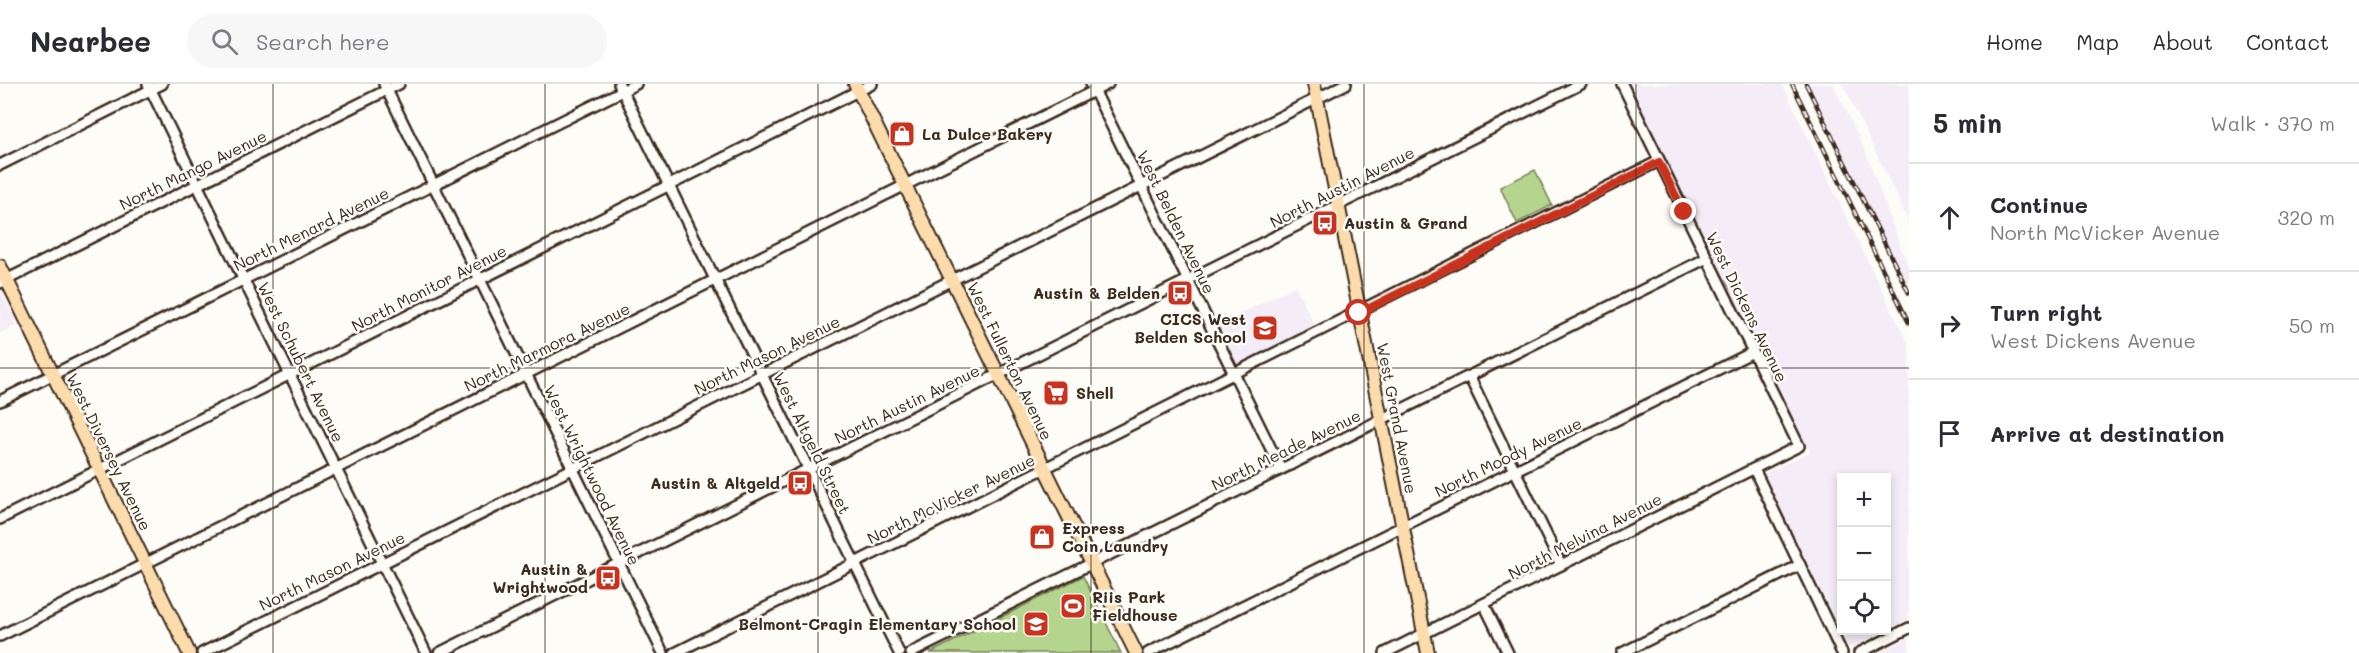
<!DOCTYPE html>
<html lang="en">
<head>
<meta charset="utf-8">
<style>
	:root { --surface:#fff; --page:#f7f7f7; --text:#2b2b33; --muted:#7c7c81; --line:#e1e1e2 }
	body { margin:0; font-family:Mali,sans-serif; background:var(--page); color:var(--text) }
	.controls { position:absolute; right:18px; bottom:18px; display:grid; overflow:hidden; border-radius:0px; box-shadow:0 3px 9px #0003 }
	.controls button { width:54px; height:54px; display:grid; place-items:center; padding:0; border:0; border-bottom:2px solid var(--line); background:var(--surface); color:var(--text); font:30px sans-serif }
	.stop { position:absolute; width:18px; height:18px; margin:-14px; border:4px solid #c8321e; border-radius:50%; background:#fff }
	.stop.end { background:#c8321e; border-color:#fff; box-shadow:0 2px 6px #0008 }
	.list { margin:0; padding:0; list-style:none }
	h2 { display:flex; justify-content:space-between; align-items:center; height:78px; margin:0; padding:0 24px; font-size:26px }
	h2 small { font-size:20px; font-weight:400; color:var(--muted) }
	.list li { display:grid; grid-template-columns:39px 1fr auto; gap:18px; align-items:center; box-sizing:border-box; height:108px; padding:0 24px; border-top:2px solid var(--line) }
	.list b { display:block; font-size:22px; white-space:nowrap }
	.list p { margin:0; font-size:20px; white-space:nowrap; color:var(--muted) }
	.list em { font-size:20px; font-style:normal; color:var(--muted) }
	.icon { flex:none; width:33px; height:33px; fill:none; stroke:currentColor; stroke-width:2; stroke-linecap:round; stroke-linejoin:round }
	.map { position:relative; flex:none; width:1909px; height:569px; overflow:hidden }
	header { display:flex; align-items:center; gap:36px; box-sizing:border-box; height:84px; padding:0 30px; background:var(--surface); border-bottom:2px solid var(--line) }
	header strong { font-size:28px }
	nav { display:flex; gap:33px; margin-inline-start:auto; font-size:21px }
	.search { width:420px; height:54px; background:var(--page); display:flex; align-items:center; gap:15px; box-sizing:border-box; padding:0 21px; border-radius:33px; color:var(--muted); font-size:22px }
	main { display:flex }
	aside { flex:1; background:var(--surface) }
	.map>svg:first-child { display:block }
	.built { fill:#f4ecf7 }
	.green { fill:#b4d58e; stroke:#788056; stroke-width:1.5 }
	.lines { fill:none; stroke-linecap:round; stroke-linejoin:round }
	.minor-casing { stroke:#3b2a1e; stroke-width:14 }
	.major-casing { stroke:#3b2a1e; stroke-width:16 }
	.minor { stroke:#fdfcf7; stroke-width:9 }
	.major { stroke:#fcdcac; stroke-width:12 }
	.rail-casing { stroke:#3b2a1e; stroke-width:4.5 }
	.rail { stroke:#fdfcf7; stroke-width:2; stroke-dasharray:7; stroke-linecap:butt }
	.route { stroke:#c8321e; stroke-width:8 }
	.grid { fill:none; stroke:#3b2a1e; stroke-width:1.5; stroke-opacity:0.55 }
	.labels { text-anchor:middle; stroke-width:5; stroke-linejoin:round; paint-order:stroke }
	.poi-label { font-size:16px; font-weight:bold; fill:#3b2a1e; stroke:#fdfcf7; text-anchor:start }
	.street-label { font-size:16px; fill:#3b2a1e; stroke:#fdfcf7 }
</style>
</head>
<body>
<header>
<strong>Nearbee</strong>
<div class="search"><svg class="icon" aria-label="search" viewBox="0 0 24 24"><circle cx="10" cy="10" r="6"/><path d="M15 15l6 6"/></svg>Search here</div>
<nav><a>Home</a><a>Map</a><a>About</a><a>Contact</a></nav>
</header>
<main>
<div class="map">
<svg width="1909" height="569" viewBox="0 0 1909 569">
	<rect width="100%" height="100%" fill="#fdfcf7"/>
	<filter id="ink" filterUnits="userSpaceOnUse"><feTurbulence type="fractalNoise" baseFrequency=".0167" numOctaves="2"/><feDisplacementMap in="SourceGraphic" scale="12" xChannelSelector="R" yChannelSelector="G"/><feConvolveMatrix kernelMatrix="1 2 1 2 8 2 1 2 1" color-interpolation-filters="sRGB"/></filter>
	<g filter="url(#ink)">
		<g class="built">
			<polygon points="1626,0 1782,0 1909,262 1909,322 1907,323 1909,326 1909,535 1887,546 1886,394 1842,394 1842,546 1885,547 1849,564 1764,390 1810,368"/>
			<polygon points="1804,0 1833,0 1865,66 1909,186 1909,213"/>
			<polygon points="1843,0 1909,0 1909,138"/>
			<polygon points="1295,202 1317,246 1236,286 1214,243"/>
			<polygon points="0,204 17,241 0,249"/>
			<polygon points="1909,554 1909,569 1877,569"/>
		</g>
		<g class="green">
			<polygon points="1535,86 1552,121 1517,139 1500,103"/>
			<polygon points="1083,492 1121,569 930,569"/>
		</g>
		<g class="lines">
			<g class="minor-casing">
				<g id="minor">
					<polyline points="148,0 426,569"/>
					<polyline points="384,0 663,569"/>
					<polyline points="619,0 899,569"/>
					<polyline points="1091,0 1281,385"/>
					<polyline points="0,81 162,0"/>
					<polyline points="0,199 399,0"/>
					<polyline points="1469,292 1561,481"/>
					<polyline points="0,317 636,0"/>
					<polyline points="1754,385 1842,569"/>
					<polyline points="0,435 872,0"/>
					<polyline points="1484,520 1508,569"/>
					<polyline points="0,552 1108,0"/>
					<polyline points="202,569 1346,0"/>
					<polyline points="439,569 1581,0"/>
					<polyline points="675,569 1659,77"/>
					<polyline points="911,569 1707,174"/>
					<polyline points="1148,569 1753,268"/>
					<polyline points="1385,569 1799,362 1622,0"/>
					<polyline points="1622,569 1800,481"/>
					<polyline points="1859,569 1909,544"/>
				</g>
			</g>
			<g class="major-casing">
				<g id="major">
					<polyline points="855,0 1136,569"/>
					<polyline points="1314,0 1428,569"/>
					<polyline points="0,182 189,569"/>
				</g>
			</g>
			<use href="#minor" class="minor"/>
			<use href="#major" class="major"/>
			<g class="rail-casing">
				<g id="rail">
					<polyline points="1792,0 1909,239"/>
					<polyline points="1806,0 1909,209"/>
				</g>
			</g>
			<use href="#rail" class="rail"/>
		</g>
	</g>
	<g class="lines" filter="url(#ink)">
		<polyline class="route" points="1359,229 1659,78 1684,128"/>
	</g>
	<path class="grid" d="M273,0v569M545,0v569M818,0v569M1091,0v569M1364,0v569M1636,0v569M0,284h1909"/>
	<defs>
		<g id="shop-square" transform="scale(1.35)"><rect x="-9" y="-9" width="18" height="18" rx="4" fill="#c8321e" stroke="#fdfcf7"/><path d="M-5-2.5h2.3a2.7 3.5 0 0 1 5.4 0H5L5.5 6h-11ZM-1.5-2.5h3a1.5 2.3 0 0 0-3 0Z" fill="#fff"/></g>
		<g id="bus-square" transform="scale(1.35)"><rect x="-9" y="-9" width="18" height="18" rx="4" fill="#c8321e" stroke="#fdfcf7"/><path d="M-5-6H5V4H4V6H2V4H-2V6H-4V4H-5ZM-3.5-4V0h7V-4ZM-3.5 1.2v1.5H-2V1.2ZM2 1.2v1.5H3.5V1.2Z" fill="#fff"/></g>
		<g id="school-square" transform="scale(1.35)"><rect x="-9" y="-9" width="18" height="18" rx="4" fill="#c8321e" stroke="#fdfcf7"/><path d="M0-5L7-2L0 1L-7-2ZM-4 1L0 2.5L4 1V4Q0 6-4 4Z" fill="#fff"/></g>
		<g id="supermarket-square" transform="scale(1.35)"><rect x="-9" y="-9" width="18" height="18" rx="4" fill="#c8321e" stroke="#fdfcf7"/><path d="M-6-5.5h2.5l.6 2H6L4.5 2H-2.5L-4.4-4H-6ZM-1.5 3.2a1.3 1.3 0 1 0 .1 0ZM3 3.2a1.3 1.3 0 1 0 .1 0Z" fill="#fff"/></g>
		<g id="stadium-square" transform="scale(1.35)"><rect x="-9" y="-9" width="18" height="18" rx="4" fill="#c8321e" stroke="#fdfcf7"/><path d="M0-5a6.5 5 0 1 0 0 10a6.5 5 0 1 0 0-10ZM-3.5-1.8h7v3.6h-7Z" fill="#fff"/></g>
	</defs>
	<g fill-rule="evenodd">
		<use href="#shop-square" x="902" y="50"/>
		<use href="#bus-square" x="1325" y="139"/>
		<use href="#bus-square" x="1180" y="209"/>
		<use href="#school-square" x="1265" y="244"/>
		<use href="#supermarket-square" x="1056" y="309"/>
		<use href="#bus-square" x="800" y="399"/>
		<use href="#shop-square" x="1042" y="453"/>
		<use href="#bus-square" x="608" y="494"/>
		<use href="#stadium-square" x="1073" y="522"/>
		<use href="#school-square" x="1036" y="540"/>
	</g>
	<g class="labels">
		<g class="poi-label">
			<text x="922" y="56">La Dulce Bakery</text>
			<text x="1344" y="145">Austin &amp; Grand</text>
			<text x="1160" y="215" text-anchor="end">Austin &amp; Belden</text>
			<text x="1246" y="241" text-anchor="end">CICS West<tspan x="1246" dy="18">Belden School</tspan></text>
			<text x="1076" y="315">Shell</text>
			<text x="780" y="405" text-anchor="end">Austin &amp; Altgeld</text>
			<text x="1062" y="450">Express<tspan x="1062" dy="18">Coin Laundry</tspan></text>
			<text x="588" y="491" text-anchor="end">Austin &amp;<tspan x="588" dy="18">Wrightwood</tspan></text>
			<text x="1092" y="519">Riis Park<tspan x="1092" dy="18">Fieldhouse</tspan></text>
			<text x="1016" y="546" text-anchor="end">Belmont-Cragin Elementary School</text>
		</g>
		<g class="street-label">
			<text transform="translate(193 86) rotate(-26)" y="6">North Mango Avenue</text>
			<text transform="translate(1342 103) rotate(-27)" y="6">North Austin Avenue</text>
			<text transform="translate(1176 138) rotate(64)" y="6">West Belden Avenue</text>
			<text transform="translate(311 145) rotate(-26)" y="6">North Menard Avenue</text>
			<text transform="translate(429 204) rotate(-27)" y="6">North Monitor Avenue</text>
			<text transform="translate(1747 223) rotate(64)" y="6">West Dickens Avenue</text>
			<text transform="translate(547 263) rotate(-26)" y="6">North Marmora Avenue</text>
			<text transform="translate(767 271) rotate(-26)" y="6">North Mason Avenue</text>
			<text transform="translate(1010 277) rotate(64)" y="6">West Fullerton Avenue</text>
			<text transform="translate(301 278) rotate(64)" y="6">West Schubert Avenue</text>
			<text transform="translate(907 320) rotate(-26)" y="6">North Austin Avenue</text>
			<text transform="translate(1397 334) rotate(79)" y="6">West Grand Avenue</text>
			<text transform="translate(812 359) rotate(64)" y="6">West Altgeld Street</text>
			<text transform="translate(1286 366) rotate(-26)" y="6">North Meade Avenue</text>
			<text transform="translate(109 368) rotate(64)" y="6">West Diversey Avenue</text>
			<text transform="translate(1508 373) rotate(-26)" y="6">North Moody Avenue</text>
			<text transform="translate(592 391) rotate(64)" y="6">West Wrightwood Avenue</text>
			<text transform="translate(951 415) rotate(-26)" y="6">North McVicker Avenue</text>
			<text transform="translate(1585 452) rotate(-27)" y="6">North Melvina Avenue</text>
			<text transform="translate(332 487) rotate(-26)" y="6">North Mason Avenue</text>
		</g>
	</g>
</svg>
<div class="controls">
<button>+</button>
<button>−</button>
<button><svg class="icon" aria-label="locate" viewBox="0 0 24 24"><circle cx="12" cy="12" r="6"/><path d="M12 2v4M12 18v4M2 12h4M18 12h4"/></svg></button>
</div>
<div class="stop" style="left:1359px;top:229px"></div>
<div class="stop end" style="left:1684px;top:128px"></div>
</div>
<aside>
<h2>5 min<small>Walk · 370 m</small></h2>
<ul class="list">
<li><svg class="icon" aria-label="ahead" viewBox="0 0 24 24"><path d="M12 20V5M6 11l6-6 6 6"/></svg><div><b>Continue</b><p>North McVicker Avenue</p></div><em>320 m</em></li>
<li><svg class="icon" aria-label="right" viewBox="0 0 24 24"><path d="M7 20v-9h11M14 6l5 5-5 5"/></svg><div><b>Turn right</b><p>West Dickens Avenue</p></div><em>50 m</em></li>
<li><svg class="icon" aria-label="arrive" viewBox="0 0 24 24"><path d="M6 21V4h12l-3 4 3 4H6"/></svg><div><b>Arrive at destination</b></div></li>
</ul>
</aside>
</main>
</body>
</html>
